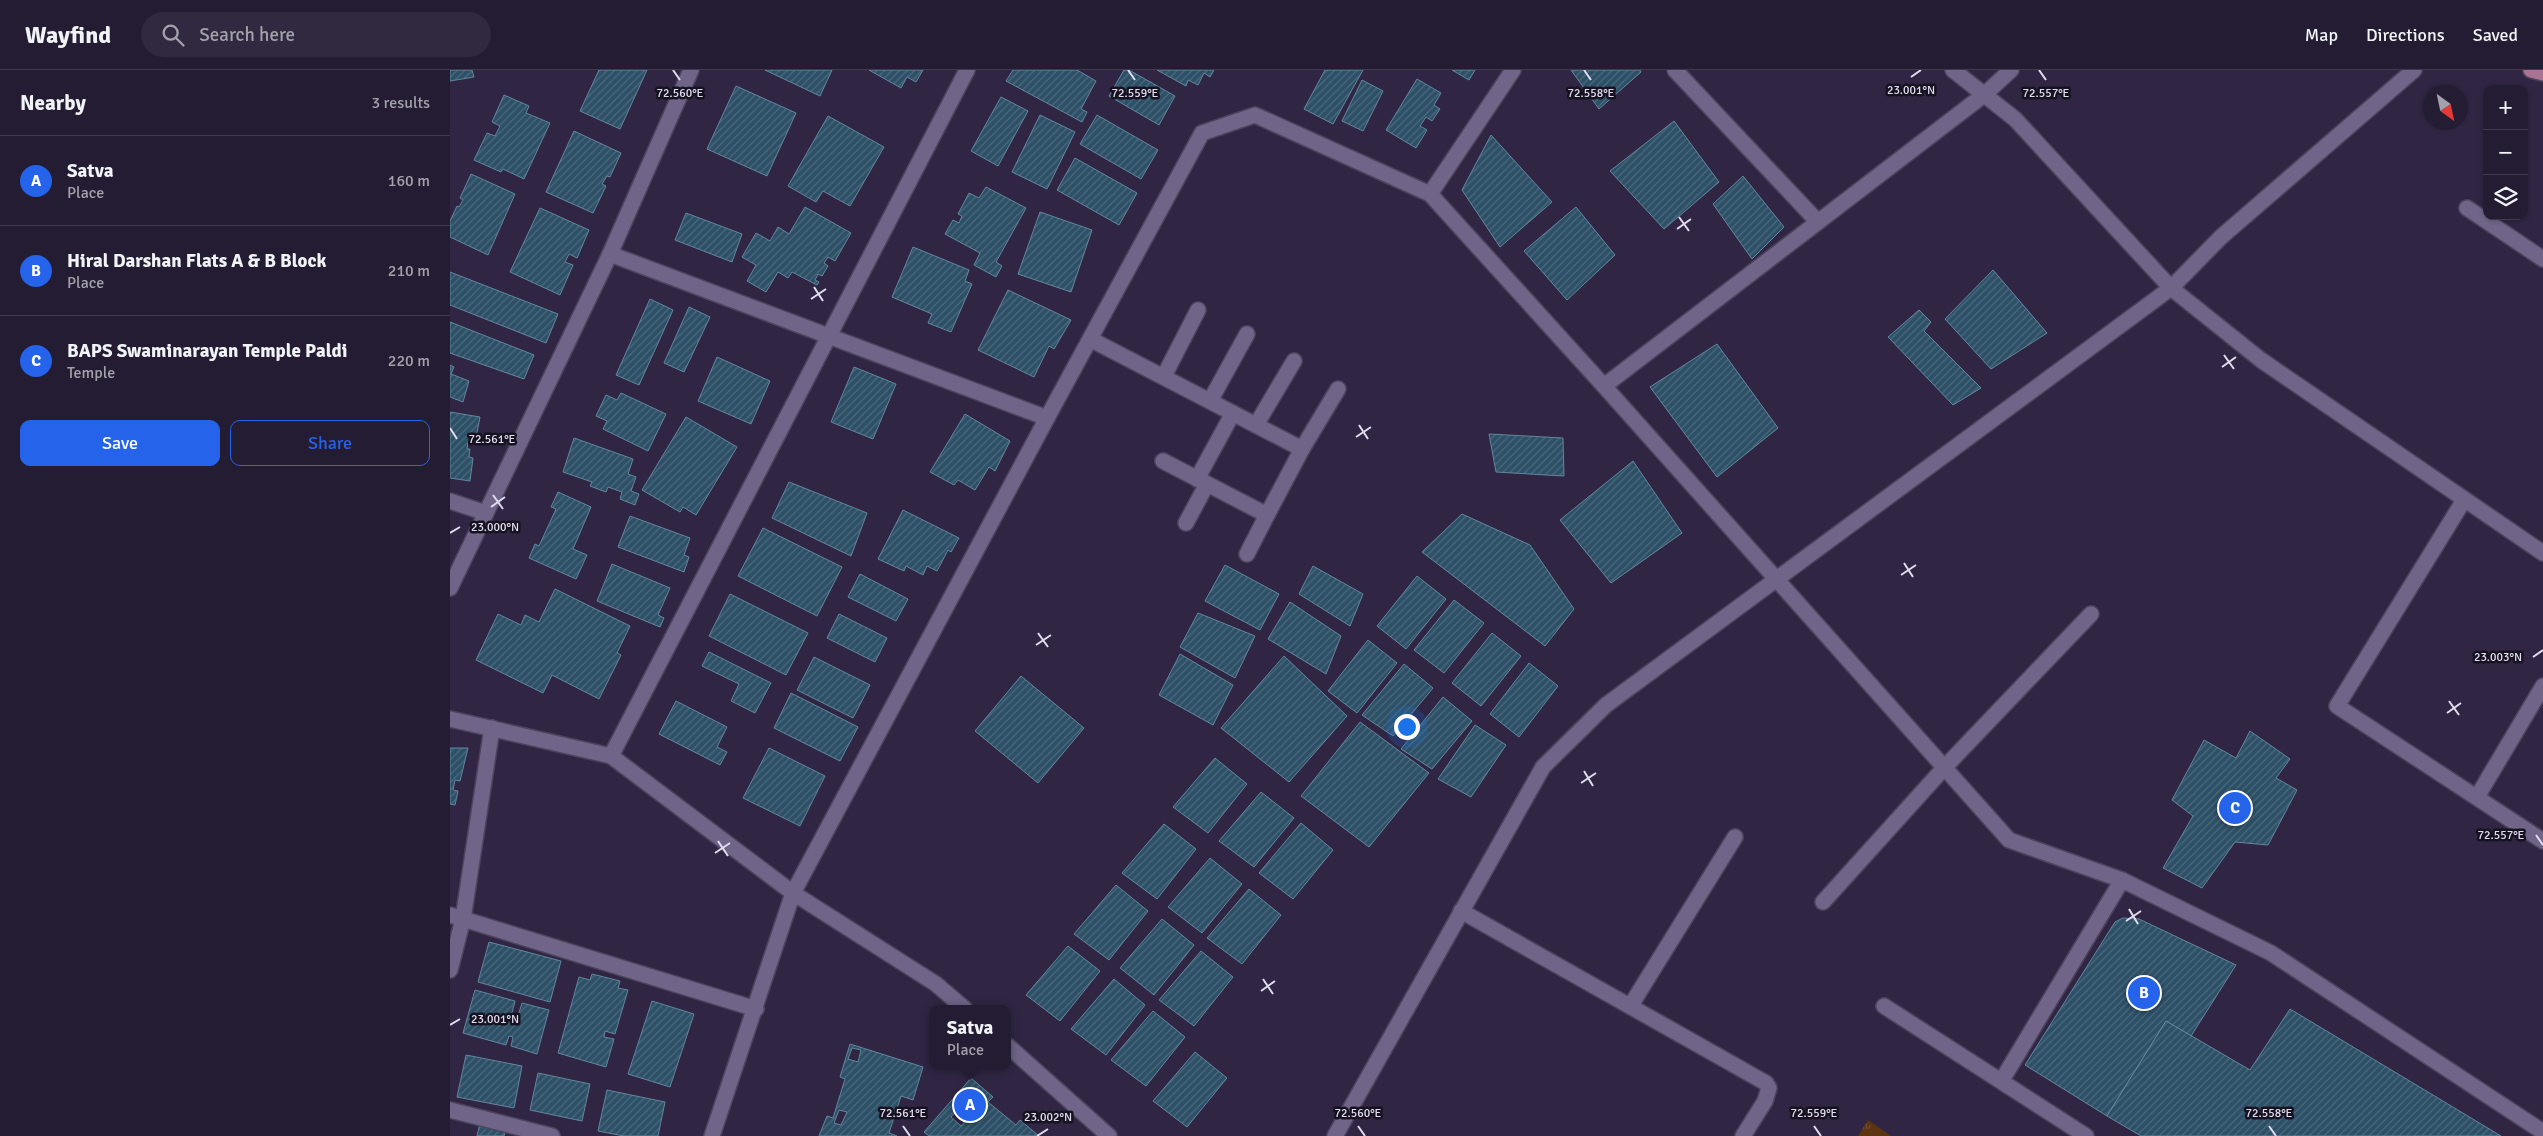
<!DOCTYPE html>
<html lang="en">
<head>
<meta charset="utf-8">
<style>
	:root { --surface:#241c33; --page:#30293f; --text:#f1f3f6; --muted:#a3a1ac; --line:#413a4e; --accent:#2563eb }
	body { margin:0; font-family:Signika,sans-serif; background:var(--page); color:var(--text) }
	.controls { position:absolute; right:15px; top:15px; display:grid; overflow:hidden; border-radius:10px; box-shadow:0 1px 4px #0004 }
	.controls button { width:45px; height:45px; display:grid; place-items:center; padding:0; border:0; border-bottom:1px solid var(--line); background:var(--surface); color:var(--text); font:25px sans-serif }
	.compass { position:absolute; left:1973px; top:15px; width:45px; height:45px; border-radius:50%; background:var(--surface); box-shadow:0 1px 4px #0004; rotate:147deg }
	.you { position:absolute; left:956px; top:656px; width:18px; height:18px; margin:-12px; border:4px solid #fff; border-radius:50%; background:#1a73e8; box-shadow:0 0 0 8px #1a73e833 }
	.badge { display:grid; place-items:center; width:32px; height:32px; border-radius:50%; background:var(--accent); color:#fff; font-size:16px; font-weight:700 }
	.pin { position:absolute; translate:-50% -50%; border:2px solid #fff; box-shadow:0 1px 5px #0006 }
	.popup { position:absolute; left:479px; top:935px; width:82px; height:65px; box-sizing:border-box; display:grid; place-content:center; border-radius:10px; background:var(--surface); filter:drop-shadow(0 1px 4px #0005); font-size:16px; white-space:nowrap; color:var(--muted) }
	.popup b { font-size:19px; color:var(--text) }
	.popup::after { content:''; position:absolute; left:50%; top:100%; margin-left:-10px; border:10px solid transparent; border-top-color:var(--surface) }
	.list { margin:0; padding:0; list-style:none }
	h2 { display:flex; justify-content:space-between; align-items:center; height:65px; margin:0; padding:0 20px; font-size:21px }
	h2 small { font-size:16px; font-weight:400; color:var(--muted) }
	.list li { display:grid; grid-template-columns:32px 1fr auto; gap:15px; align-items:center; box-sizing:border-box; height:90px; padding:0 20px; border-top:1px solid var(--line) }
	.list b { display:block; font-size:19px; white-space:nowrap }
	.list p { margin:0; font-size:16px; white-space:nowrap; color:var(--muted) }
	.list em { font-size:16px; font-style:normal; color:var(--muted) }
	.actions { display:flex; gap:10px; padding:15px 20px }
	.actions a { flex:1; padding:11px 0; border:1px solid var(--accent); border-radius:10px; text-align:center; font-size:18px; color:var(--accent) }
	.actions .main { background:var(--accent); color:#fff }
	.icon { flex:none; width:28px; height:28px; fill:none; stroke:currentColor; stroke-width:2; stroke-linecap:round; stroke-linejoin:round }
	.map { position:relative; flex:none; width:2093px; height:1066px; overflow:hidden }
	header { display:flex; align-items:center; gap:30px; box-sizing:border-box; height:70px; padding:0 25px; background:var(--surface); border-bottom:1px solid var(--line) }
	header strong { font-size:24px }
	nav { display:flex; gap:28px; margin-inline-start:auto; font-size:18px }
	.search { width:350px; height:45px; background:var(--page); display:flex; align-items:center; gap:12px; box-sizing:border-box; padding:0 18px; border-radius:28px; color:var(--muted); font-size:19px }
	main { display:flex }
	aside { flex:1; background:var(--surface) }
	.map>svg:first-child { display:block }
	.park { fill:url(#park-tufts) }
	.building { fill:url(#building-hatch); stroke:#62879f; fill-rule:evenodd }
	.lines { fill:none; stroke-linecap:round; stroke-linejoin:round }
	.minor-casing { stroke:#4c445d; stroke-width:18 }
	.major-casing { stroke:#4c445d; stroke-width:18 }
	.minor { stroke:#706588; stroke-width:15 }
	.major { stroke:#ab7393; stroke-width:15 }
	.ticks { fill:none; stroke:#e1dcf0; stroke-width:2 }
	.ticks-label { font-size:12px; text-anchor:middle; fill:#e1dcf0; stroke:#161220; stroke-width:5; stroke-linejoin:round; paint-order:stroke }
</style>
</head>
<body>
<header>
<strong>Wayfind</strong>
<div class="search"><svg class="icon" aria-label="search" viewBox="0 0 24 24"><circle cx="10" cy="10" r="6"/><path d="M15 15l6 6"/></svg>Search here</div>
<nav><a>Map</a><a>Directions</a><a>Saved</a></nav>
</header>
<main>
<aside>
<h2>Nearby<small>3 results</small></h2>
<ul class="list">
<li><span class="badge">A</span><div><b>Satva</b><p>Place</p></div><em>160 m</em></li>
<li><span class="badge">B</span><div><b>Hiral Darshan Flats A &amp; B Block</b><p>Place</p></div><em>210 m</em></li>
<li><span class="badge">C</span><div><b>BAPS Swaminarayan Temple Paldi</b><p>Temple</p></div><em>220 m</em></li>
</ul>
<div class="actions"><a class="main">Save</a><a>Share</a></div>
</aside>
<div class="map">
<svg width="2093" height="1066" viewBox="0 0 2093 1066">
	<defs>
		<pattern id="park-tufts" width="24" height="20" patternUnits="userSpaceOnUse" patternTransform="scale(1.25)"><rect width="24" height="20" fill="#5c3410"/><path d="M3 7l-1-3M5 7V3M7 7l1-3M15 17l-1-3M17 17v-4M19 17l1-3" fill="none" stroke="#735133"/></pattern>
		<pattern id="building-hatch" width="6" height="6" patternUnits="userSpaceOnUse" patternTransform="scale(1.25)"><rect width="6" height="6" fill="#2d5067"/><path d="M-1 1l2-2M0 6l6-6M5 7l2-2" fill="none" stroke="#4b697d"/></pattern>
	</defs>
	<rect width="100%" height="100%" fill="#302644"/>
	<polygon class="park" points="1418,1050 1441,1066 1408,1066"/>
	<g class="building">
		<polygon points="0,0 22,0 24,7 0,11"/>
		<polygon points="149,0 197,0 170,59 130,41"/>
		<polygon points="315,0 382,0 370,26"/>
		<polygon points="419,0 473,0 466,12 457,7 451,18"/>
		<polygon points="563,0 627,0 646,11 631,39 637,42 632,52 556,11"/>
		<polygon points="674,0 679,0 725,26 709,55 659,26"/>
		<polygon points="707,0 764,0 760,7 754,3 748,15 738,10 736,16"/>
		<polygon points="875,0 913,0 883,54 854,39"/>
		<polygon points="1002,0 1025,0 1019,10"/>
		<polygon points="1121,0 1190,0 1191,2 1149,39"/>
		<polygon points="967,9 991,23 984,35 990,39 982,51 976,47 970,56 977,60 966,78 936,60"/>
		<polygon points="912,10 933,21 913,61 892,51"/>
		<polygon points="286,16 346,43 317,106 257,79"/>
		<polygon points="54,25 79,36 76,43 100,53 74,109 53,99 51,102 24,90 37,63 45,66 50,56 42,52"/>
		<polygon points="551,27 578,41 548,96 521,81"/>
		<polygon points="590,45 625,62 597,119 562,102"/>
		<polygon points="647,45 708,80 691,109 630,74"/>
		<polygon points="378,46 434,77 400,136 373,121 366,132 338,116"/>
		<polygon points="1224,51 1269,112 1214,159 1160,101"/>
		<polygon points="124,61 171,83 160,107 157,106 152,114 156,116 143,143 96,122"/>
		<polygon points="1041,65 1102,132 1050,177 1012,120"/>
		<polygon points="625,88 687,123 669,155 607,120"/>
		<polygon points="21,104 65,124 38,185 0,167 0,151 7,136 9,137 13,130 10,128"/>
		<polygon points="1293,106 1334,157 1302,189 1263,134"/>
		<polygon points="536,117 576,138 546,192 552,196 546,207 524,195 530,183 495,164 503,150 509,153 512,146 508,144 519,123 529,128"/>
		<polygon points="355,137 401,163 385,191 378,187 374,193 378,196 372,206 368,204 365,210 369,212 367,215 342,202 338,208 328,202 316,222 297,211 306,195 292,187 306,163 320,171 328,157 339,164"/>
		<polygon points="1126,137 1165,185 1117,230 1074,181"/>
		<polygon points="90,138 139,160 127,188 119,184 115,192 123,195 110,225 60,202"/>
		<polygon points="590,142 642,160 621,222 568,204"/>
		<polygon points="236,143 292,164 282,192 225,170"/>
		<polygon points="463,177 519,200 515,211 522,214 501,262 478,253 482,244 442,227"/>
		<polygon points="1543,200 1597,263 1541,299 1495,249"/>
		<polygon points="0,202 108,244 96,273 0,235"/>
		<polygon points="558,220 621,250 604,279 599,276 584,307 528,280"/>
		<polygon points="200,229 223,240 189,315 166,305"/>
		<polygon points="239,237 260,247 234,302 214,293"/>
		<polygon points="1469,240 1481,252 1474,261 1531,318 1503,335 1438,267"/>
		<polygon points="0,252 84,285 74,309 0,283"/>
		<polygon points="1267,274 1328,358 1267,407 1200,317"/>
		<polygon points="267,287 320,311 301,354 248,331"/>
		<polygon points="0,295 4,297 1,304 19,311 13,332 0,327"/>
		<polygon points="404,297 446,314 423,369 381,352"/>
		<polygon points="171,323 216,344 198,381 153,359 157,351 146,346 156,325 167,330"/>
		<polygon points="0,342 30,347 25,373 18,372 17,379 20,379 19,387 23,388 20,411 0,408"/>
		<polygon points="515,344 560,371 545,401 539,397 525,420 508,410 504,415 480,402"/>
		<polygon points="236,347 287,377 246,445 233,437 230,442 192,420"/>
		<polygon points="1039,364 1113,368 1114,406 1046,402"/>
		<polygon points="124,368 183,389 178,404 186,407 181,421 189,424 185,435 170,429 172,422 158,417 156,422 140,416 142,412 113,402"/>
		<polygon points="1183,391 1232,463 1161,513 1110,450"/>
		<polygon points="339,412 417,443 401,486 322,448"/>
		<polygon points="108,422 141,437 123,479 137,485 126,509 79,488 85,474 89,476 106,439 101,437"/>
		<polygon points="453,440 509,468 501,482 498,480 487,501 477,496 473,505 456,496 454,501 428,489"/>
		<polygon points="1012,444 1080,475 1124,539 1095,576 972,482"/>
		<polygon points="180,446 240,468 234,485 239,487 234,502 168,477"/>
		<polygon points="313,458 392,497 367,546 288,506"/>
		<polygon points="162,494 220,518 208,545 214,548 210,557 147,531"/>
		<polygon points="775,495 829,524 810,560 755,531"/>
		<polygon points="863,496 913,524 900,556 849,524"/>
		<polygon points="410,504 458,529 446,551 398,527"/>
		<polygon points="967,506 996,529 956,579 927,556"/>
		<polygon points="105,519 180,556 167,583 171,585 149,629 102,605 93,623 26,590 48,544 71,555 75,545 89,552"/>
		<polygon points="280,524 358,563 336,605 259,566"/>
		<polygon points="1004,530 1034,553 994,603 964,580"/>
		<polygon points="840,532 891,566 876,604 818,569"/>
		<polygon points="748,543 805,566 785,608 730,577"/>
		<polygon points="389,544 437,568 425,592 377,568"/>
		<polygon points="1042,563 1071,586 1031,636 1002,613"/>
		<polygon points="918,570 947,593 907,643 878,621"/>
		<polygon points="259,582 321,613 305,643 281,631 289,614 252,596"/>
		<polygon points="730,584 783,615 763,655 709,625"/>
		<polygon points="834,586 897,646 839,712 771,658"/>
		<polygon points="364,587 420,615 403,648 347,620"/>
		<polygon points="1079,593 1108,616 1069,667 1040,644"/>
		<polygon points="954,594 983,618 943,666 912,645"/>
		<polygon points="571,606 634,658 588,713 525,661"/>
		<polygon points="341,623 408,657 390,691 324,658"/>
		<polygon points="993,627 1022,651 982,699 951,679"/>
		<polygon points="226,631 277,657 267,677 277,682 270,695 209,664"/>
		<polygon points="910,652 979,703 919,777 851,726"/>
		<polygon points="1025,655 1056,675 1021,727 988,709"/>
		<polygon points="1800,661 1840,689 1826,708 1847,720 1818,775 1785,772 1752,818 1713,798 1743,746 1722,730 1754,670 1786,688"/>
		<polygon points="0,678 18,678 10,711 5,710 3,720 8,721 5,735 0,734"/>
		<polygon points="319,678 375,706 350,756 293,728"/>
		<polygon points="765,688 797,714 758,763 723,737"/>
		<polygon points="811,722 844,748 804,797 769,771"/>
		<polygon points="851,753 883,780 843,829 809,803"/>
		<polygon points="714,754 746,779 707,829 672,803"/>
		<polygon points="760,788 792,814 752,863 718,837"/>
		<polygon points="666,815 698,841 659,890 624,864"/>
		<polygon points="799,819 831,845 792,894 757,868"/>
		<polygon points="1673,848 1689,849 1786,895 1741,966 1716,951 1657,1046 1575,995 1665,852"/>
		<polygon points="712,849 744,875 704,925 670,898"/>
		<polygon points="39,872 111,891 100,932 28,912"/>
		<polygon points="618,876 650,901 610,951 576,925"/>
		<polygon points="751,881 783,907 744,956 709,930"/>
		<polygon points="142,904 170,911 168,918 178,920 165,964 155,961 154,967 164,969 156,997 108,983 129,907 140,910"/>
		<polygon points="664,909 695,935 656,985 621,959"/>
		<polygon points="25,920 65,931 61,947 67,949 72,933 99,940 87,984 61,976 63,967 59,966 56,975 13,963"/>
		<polygon points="202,931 244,944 220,1017 178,1004"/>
		<polygon points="1840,939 2051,1066 1691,1066 1657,1046 1716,951 1800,1000"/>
		<polygon points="703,941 735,967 696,1016 661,990"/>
		<path d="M400,974l73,23 -10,33 -12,-4 -12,37 8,3h-78l8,-20 6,2 12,-39 -5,-2zM402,978l9,2 -3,12 -10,-3zM389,1040l8,2 -6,13 -7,-2z"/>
		<polygon points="745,982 777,1008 737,1057 703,1031"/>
		<polygon points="16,985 72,996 64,1038 7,1027"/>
		<polygon points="88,1003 140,1014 132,1051 80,1040"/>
		<path d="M521,1008l22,19 -5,5 28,23 4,-5 19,16h-110l-5,-4zM508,1039l10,9 -7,8 -10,-9z"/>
		<polygon points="157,1020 215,1032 208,1066 174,1066 148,1061"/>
		<polygon points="30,1053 56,1059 54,1066 27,1066"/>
	</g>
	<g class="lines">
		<g class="minor-casing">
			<g id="minor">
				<polyline points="1225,0 1368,152"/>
				<polyline points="1503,0 1565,49 1721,218 1811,290 2093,483"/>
				<polyline points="980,124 1063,0"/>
				<polyline points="2017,138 2093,189"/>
				<polyline points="160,184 597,348"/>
				<polyline points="640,269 852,379 817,445 713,391"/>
				<polyline points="714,306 748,240"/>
				<polyline points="1154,316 1535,24 1561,0"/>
				<polyline points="760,331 797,264"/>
				<polyline points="806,355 844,291"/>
				<polyline points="852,379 888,319"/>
				<polyline points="747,409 783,343"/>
				<polyline points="2014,430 1887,636 2093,771"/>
				<polyline points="0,431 36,443"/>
				<polyline points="736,453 757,414"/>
				<polyline points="797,484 817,445"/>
				<polyline points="0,518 160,184 241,0"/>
				<polyline points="0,649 161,686 343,823 597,348 752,63 805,45 980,124 1154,316 1559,770 1672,810 1821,883 2093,1062"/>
				<polyline points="161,686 517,0"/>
				<polyline points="2027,727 2093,616"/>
				<polyline points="1373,832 1494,698 1641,544"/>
				<polyline points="1011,841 1316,1013 1319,1018 1315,1031 1293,1066"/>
				<polyline points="0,845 306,939"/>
				<polyline points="0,900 13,849 42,658"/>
				<polyline points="1181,935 1285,767"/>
				<polyline points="1434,936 1636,1066"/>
				<polyline points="558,976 659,1066"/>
				<polyline points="1552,1010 1672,810"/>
				<polyline points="0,1040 102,1066"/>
				<polyline points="262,1066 343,823 486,914 515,939"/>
				<polyline points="885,1066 1093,697 1156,635 1721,218 1771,167 1964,0"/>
			</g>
		</g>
		<g class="major-casing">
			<polyline id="major" points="2081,0 2093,3"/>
		</g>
		<use href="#minor" class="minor"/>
		<use href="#major" class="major"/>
	</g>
	<path class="ticks" d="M223,0l7,10M678,0l7,10M1134,0l7,10M1589,0l7,10M1461,7l10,-7M1229,147l10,14M1227,159l14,-10M364,217l9,14M361,229l15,-10M1774,285l10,14M1772,297l14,-10M909,355l9,14M0,358l7,11M906,367l15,-10M43,425l10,14M41,437l14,-10M0,463l10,-6M1454,493l9,14M1451,505l15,-10M588,563l10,14M586,575l15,-10M2083,587l10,-7M1999,631l10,14M1997,643l14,-10M1134,701l9,15M1131,713l15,-10M2086,765l7,10M268,771l10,15M265,783l15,-10M1679,839l9,15M1676,851l15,-10M813,909l10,15M811,921l14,-10M0,955l10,-6M453,1056l7,10M908,1056l7,10M1364,1056l7,10M1819,1056l7,10M587,1066l11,-7"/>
	<g class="ticks-label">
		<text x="1461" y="24">23.001°N</text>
		<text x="230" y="27">72.560°E</text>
		<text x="685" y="27">72.559°E</text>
		<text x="1141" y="27">72.558°E</text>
		<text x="1596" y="27">72.557°E</text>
		<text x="42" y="373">72.561°E</text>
		<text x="45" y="461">23.000°N</text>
		<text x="2048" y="591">23.003°N</text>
		<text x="2051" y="769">72.557°E</text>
		<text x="45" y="953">23.001°N</text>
		<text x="453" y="1047">72.561°E</text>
		<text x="908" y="1047">72.560°E</text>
		<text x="1364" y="1047">72.559°E</text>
		<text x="1819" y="1047">72.558°E</text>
		<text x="598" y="1051">23.002°N</text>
	</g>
</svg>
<div class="controls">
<button>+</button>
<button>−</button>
<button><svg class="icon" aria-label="layers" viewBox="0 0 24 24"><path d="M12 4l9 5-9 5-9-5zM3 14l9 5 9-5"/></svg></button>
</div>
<svg class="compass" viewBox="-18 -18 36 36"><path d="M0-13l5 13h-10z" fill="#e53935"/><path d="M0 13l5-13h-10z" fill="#a3a1ac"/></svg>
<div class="you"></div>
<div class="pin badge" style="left:520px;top:1035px">A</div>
<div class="popup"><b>Satva</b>Place</div>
<div class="pin badge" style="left:1694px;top:923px">B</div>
<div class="pin badge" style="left:1785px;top:738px">C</div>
</div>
</main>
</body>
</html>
